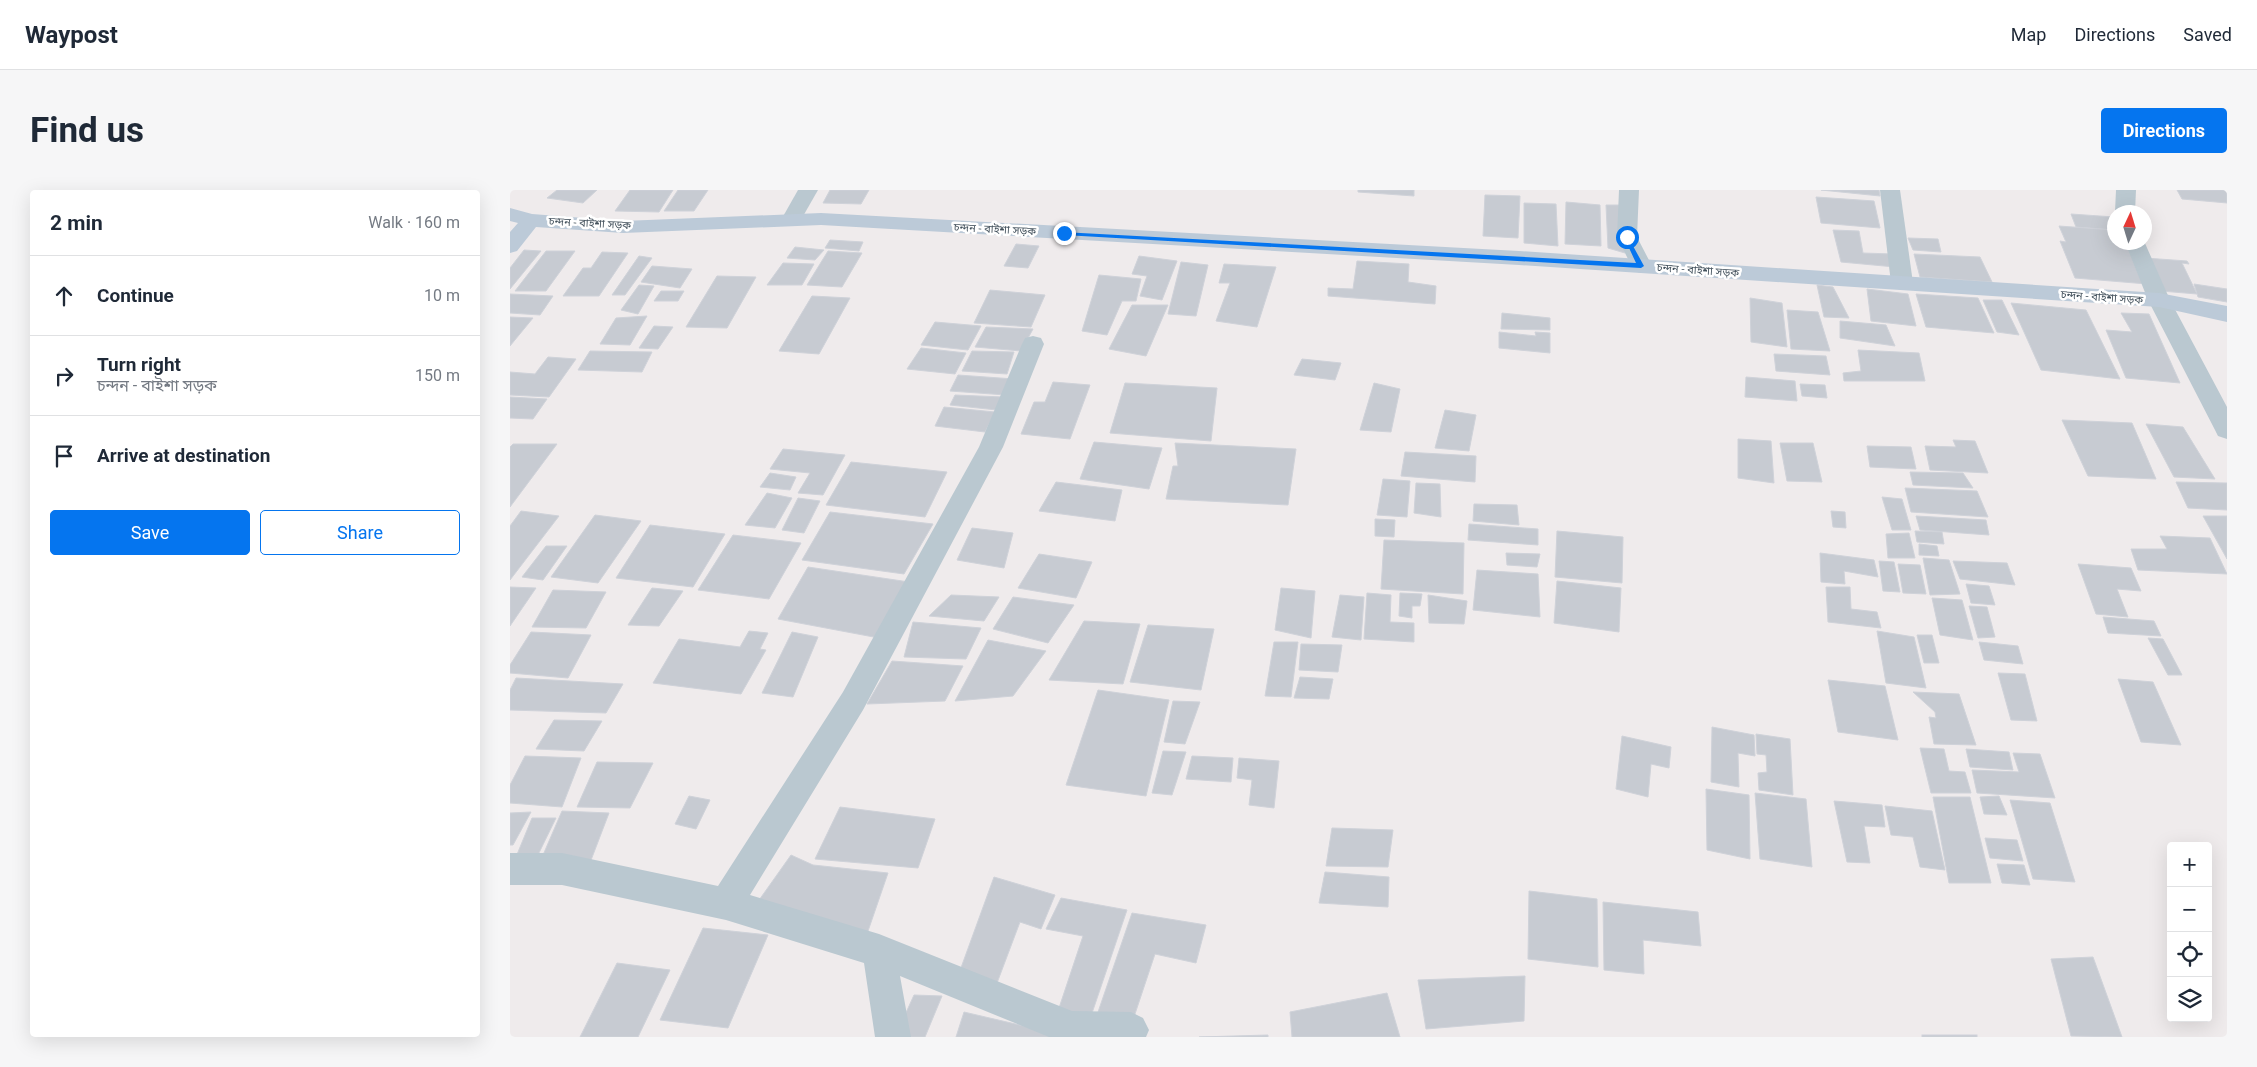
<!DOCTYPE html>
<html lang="en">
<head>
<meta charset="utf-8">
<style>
	:root { --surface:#fff; --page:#f6f6f7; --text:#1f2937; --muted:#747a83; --line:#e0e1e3; --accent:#0575ef }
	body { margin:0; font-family:Roboto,"Noto Sans Bengali",sans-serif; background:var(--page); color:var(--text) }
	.controls { position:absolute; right:15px; bottom:15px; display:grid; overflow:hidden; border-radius:5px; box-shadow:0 5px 20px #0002 }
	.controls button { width:45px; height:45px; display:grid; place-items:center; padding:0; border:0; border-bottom:1px solid var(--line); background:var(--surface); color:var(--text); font:25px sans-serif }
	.compass { position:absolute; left:1597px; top:15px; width:45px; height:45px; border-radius:50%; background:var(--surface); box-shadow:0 5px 20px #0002; rotate:4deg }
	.stop { position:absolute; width:15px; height:15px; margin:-11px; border:4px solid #0575ef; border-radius:50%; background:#fff }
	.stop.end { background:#0575ef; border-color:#fff; box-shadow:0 1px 5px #0008 }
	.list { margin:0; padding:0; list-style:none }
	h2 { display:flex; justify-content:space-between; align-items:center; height:65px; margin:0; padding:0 20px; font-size:21px }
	h2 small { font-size:16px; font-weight:400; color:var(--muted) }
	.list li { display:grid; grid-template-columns:32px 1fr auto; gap:15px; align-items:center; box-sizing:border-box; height:80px; padding:0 20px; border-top:1px solid var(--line) }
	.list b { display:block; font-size:19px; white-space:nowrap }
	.list p { margin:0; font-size:16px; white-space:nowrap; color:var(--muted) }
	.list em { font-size:16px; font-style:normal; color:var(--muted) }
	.actions { display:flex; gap:10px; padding:15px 20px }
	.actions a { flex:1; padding:11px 0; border:1px solid var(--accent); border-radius:5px; text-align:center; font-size:18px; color:var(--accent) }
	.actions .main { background:var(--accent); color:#fff }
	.icon { flex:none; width:28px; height:28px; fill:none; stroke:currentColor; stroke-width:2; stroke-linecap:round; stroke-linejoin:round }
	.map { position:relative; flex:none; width:1717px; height:847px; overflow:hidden; border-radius:5px }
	header { display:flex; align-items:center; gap:30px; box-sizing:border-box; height:70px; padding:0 25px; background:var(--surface); border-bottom:1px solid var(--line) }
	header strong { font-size:24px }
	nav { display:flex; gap:28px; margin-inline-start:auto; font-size:18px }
	.intro { display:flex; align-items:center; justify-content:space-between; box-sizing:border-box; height:120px; padding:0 30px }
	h1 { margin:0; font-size:35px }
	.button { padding:12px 22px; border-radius:5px; background:var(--accent); color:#fff; font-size:18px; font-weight:700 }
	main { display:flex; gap:30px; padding:0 30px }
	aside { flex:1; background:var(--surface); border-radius:5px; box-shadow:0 5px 20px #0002 }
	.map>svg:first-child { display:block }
	.building { fill:#c7cbd2; stroke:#cfd2d9 }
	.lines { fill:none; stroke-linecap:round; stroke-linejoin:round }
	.street { fill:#bac8d0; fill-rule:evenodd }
	.secondary { fill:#bccad8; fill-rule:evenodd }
	.route { fill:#0575ef }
	.labels { text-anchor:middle; stroke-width:5; stroke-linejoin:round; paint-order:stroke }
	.far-street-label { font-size:11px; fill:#42505b; stroke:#fff }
</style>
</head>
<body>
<header>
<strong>Waypost</strong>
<nav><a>Map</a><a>Directions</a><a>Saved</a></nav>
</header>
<div class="intro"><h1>Find us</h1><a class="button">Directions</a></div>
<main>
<aside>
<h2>2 min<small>Walk · 160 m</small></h2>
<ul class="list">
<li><svg class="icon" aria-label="ahead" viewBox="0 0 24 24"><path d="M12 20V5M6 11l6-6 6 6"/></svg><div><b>Continue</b></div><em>10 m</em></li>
<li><svg class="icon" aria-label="right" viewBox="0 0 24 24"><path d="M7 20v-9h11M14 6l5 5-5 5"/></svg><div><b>Turn right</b><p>চন্দন - বাইশা সড়ক</p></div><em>150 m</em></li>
<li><svg class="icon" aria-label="arrive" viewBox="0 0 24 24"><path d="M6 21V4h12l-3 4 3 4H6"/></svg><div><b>Arrive at destination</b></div></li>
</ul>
<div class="actions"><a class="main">Save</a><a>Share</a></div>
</aside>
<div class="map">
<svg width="1717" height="847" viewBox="0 0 1717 847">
	<rect width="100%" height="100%" fill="#efebec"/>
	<g class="building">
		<polygon points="47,0 87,0 73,13 37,8"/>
		<polygon points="120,0 163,0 149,22 105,21"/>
		<polygon points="168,0 198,0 184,21 154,21"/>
		<polygon points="320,0 359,0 351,14 313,13"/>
		<polygon points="848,0 904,0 904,6 848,2"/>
		<polygon points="1311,0 1369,0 1370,6"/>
		<polygon points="1667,0 1717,0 1717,13 1672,9"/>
		<polygon points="975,5 1010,6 1008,48 973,46"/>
		<polygon points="1306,7 1364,11 1370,38 1311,33"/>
		<polygon points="1056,12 1090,15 1091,56 1055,54"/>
		<polygon points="1014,13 1046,14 1048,56 1014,53"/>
		<polygon points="1096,15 1109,15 1115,63 1098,58"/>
		<polygon points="1561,24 1604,27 1604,40 1566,37"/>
		<polygon points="1549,36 1604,40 1604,52 1618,52 1637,94 1565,88 1550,51 1556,52"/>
		<polygon points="1323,40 1349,41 1353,63 1383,64 1385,77 1331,72"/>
		<polygon points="1398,48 1428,49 1431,62 1403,60"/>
		<polygon points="320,50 353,52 349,61 315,58"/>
		<polygon points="506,54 529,56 518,78 494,76"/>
		<polygon points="285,57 314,60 305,70 277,68"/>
		<polygon points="14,60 31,61 0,99 0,78"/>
		<polygon points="36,61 65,61 36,101 5,101"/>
		<polygon points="318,61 352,63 332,97 297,95"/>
		<polygon points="92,62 118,63 89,106 53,106 73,78 81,78"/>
		<polygon points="1404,64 1470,67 1482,92 1410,87"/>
		<polygon points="129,66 142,68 115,105 102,105"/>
		<polygon points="629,66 667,71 652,110 630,106 637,86 622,84"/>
		<polygon points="1635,68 1677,71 1679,74 1672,73 1687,104 1651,101"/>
		<polygon points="847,71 899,74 898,92 926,96 925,114 818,106 818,98 843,99"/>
		<polygon points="671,72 698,75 686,126 658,124"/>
		<polygon points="273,73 304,74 292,95 257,95"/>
		<polygon points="714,74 766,77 747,137 706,131 720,93 709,93"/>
		<polygon points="142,76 182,79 170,98 131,92"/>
		<polygon points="589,85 631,89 626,111 612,111 597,145 572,141"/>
		<polygon points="207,86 246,87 217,138 176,137"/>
		<polygon points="1684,94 1717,99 1717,112 1688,107"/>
		<polygon points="129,95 144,96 128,124 111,120"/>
		<polygon points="1307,95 1323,97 1339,128 1314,127"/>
		<polygon points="1357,99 1398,104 1406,136 1361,131"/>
		<polygon points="480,100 535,105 521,137 464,133"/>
		<polygon points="151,101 174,101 168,111 144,111"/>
		<polygon points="0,104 43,106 30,125 0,123"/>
		<polygon points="1406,104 1468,108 1484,143 1416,137"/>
		<polygon points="302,106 340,108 309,164 269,161"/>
		<polygon points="1240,108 1272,113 1277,157 1241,152"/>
		<polygon points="1473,110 1492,110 1509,145 1487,142"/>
		<polygon points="1501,113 1576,120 1610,189 1531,180"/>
		<polygon points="622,115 658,115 636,166 599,159"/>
		<polygon points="1277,120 1308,122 1320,161 1281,159"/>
		<polygon points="992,123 1040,128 1040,140 991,139"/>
		<polygon points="1611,123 1639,124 1670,193 1616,188 1596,140 1622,142"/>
		<polygon points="137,126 120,155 90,154 106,128"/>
		<polygon points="0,127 23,128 0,156"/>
		<polygon points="1330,131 1376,135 1385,156 1330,148"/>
		<polygon points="425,132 471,136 458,160 411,155"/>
		<polygon points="144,136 163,137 148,159 129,158"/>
		<polygon points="476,137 523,139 511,161 465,157"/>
		<polygon points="989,142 1026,146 1025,142 1040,143 1040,163 989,158"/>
		<polygon points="411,158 456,163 445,184 397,179"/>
		<polygon points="1348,160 1409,163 1415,191 1334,191 1333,183 1351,181"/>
		<polygon points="80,161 142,162 132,182 68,180"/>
		<polygon points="462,161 504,162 497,184 452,181"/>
		<polygon points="1264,164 1316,166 1320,185 1266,181"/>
		<polygon points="38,167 66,169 39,207 0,205 0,182 25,184"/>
		<polygon points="792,169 831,173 825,190 784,185"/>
		<polygon points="448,185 504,189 496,205 440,201"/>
		<polygon points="1236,187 1285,191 1287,211 1235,207"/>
		<polygon points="543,192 580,195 560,249 511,244 524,212 535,212"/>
		<polygon points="615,193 707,198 701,251 600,243"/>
		<polygon points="864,193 890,199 881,242 850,240"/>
		<polygon points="1290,194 1315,195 1317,208 1292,206"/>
		<polygon points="445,205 493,207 487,220 440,215"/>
		<polygon points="0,207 37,209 23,229 0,228"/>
		<polygon points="434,217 485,222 475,242 425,236"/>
		<polygon points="935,220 966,225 959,261 925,258"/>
		<polygon points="1552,230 1622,233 1646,289 1578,286"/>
		<polygon points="1636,234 1673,237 1705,289 1664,287"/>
		<polygon points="1228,249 1261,251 1264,293 1228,288"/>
		<polygon points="1443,250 1465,251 1478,283 1420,280 1415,256 1446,257"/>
		<polygon points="584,252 652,258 639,299 570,289"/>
		<polygon points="665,253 786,259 778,315 656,309 663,276 668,276"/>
		<polygon points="1270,253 1303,253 1312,292 1277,291"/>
		<polygon points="3,254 47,254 0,317 0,257"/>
		<polygon points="1357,256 1401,257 1406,279 1360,277"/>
		<polygon points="273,259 335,265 313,305 288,303 300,283 260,279"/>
		<polygon points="895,262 966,266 965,292 891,286"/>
		<polygon points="341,272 437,282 415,327 316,315"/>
		<polygon points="1400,282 1453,283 1463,298 1403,295"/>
		<polygon points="260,283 286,287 280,300 250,297"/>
		<polygon points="873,289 900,291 897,327 867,325"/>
		<polygon points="546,292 612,300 605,331 529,321"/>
		<polygon points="1666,292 1717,293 1717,320 1678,318"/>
		<polygon points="906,293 930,294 931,327 904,323"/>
		<polygon points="1395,298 1467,301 1478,327 1401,322"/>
		<polygon points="257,303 282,308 265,338 235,335"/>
		<polygon points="1372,307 1392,309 1401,340 1382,340"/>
		<polygon points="288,308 310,311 294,343 272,340"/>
		<polygon points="964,314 1007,315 1009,335 963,331"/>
		<polygon points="11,321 49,326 0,390 0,336"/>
		<polygon points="1321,321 1335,322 1336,338 1323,337"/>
		<polygon points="320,322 423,334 394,384 292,370"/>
		<polygon points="85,325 131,331 88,393 41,387"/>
		<polygon points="1406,326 1476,330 1479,345 1410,340"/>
		<polygon points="1693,326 1717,326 1717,369"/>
		<polygon points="865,329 885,330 884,347 865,346"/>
		<polygon points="959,334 1028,339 1028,355 958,350"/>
		<polygon points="140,335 215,344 183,397 106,388"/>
		<polygon points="462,338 503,343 494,378 447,370"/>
		<polygon points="1047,341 1113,347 1112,393 1045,387"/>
		<polygon points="1405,341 1432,342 1434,354 1407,352"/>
		<polygon points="1399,343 1405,368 1378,368 1376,344"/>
		<polygon points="223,345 291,353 259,409 188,400"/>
		<polygon points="1650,346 1700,348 1717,384 1628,380 1621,359 1657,359"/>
		<polygon points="874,350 954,353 953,404 871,399"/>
		<polygon points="1409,354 1427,356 1429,366 1409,365"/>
		<polygon points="36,356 57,356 33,390 12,387"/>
		<polygon points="996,363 1030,364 1027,377 997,375"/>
		<polygon points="1310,363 1364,370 1368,387 1334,381 1335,394 1311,392"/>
		<polygon points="529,364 582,372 566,408 508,398"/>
		<polygon points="1413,368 1439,370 1450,404 1420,405"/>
		<polygon points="1369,371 1384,372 1390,402 1373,401"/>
		<polygon points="1443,371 1497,373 1505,395 1450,389"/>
		<polygon points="1388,374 1410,375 1416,404 1393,403"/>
		<polygon points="1568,374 1621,378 1631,401 1607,399 1618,427 1586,424"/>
		<polygon points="298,377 399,392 369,448 268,429"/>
		<polygon points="967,380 1028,384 1030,427 963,420"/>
		<polygon points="1047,391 1111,398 1109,442 1044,433"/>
		<polygon points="1456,394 1479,396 1485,415 1461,413"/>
		<polygon points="0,397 26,398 0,436"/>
		<polygon points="1316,397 1340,397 1341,419 1367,422 1371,438 1318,432"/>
		<polygon points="142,398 173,401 149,436 118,435"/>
		<polygon points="771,398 805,401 801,448 765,440"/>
		<polygon points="43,400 96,402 76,438 22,437"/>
		<polygon points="857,403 881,405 880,432 904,433 904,452 854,449"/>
		<polygon points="890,403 912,404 910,416 902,416 902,428 889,426"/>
		<polygon points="441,405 489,407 474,431 419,426"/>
		<polygon points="830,405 854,407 851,450 822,447"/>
		<polygon points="918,405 957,411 954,434 919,433"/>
		<polygon points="503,407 564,415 538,453 483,439"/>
		<polygon points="1422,408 1452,410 1463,450 1430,445"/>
		<polygon points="1459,416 1477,417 1485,447 1468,448"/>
		<polygon points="1593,427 1644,431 1651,446 1598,443"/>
		<polygon points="574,431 630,434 613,494 539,490"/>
		<polygon points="403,432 471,438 456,469 394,467"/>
		<polygon points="638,435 704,439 691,500 620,492"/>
		<polygon points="239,441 258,443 250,459 256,460 231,504 143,493 169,449 230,457"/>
		<polygon points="1367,441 1404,447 1416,498 1376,493"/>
		<polygon points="21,442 81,445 58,488 0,483 0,475"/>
		<polygon points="282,442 308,447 283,507 252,503"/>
		<polygon points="1407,445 1422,445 1429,473 1414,473"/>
		<polygon points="1638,448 1653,449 1672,485 1658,485"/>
		<polygon points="478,450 536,461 503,506 445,511"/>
		<polygon points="764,452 788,452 781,507 755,506"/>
		<polygon points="1469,452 1508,456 1513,474 1474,470"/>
		<polygon points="791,454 832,455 828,482 789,480"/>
		<polygon points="382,471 453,476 435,511 357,514"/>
		<polygon points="1488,483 1515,484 1527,531 1501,530"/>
		<polygon points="790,487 823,489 819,509 784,508"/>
		<polygon points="6,488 113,494 96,523 0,520 0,500"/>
		<polygon points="1608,489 1643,492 1671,555 1631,552"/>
		<polygon points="1318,490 1375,496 1388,550 1328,542"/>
		<polygon points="588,500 659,510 636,606 556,595"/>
		<polygon points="1403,502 1449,504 1466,555 1424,554 1419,527 1426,528 1425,522"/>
		<polygon points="663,511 690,512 675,554 654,552"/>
		<polygon points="44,530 92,531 74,561 26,559"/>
		<polygon points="1202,537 1244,545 1245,566 1228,563 1229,597 1201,592"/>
		<polygon points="1246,544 1280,549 1283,605 1249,600 1248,583 1257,582 1256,565 1247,564"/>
		<polygon points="1112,546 1161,557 1159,578 1141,574 1138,607 1106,599"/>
		<polygon points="1410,558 1434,559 1439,581 1455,582 1461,603 1421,603"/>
		<polygon points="1456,559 1499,562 1503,580 1460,577"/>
		<polygon points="653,561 676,562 662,605 642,603"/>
		<polygon points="1503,563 1530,564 1545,608 1467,603 1462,580 1509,582"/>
		<polygon points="15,566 71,568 52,617 0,613 0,595"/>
		<polygon points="682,566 723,568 721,592 676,589"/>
		<polygon points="729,568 769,571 764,618 739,615 742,590 727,588"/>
		<polygon points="87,572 143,573 120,618 67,617"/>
		<polygon points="1196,599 1239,605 1240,669 1197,660"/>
		<polygon points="1245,603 1296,609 1302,677 1250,669"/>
		<polygon points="179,606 200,610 186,639 165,634"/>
		<polygon points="1489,606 1497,625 1474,624 1470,607"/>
		<polygon points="1423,607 1460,607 1481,693 1439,693"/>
		<polygon points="1500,610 1540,613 1565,692 1523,689"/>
		<polygon points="1324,611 1372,615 1375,637 1354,636 1360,673 1337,672"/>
		<polygon points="1375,616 1422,621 1435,680 1410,677 1403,647 1381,645"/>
		<polygon points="330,617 425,629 408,678 305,669"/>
		<polygon points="52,621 99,623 78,678 30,672"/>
		<polygon points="21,622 3,655 0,655 0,623"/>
		<polygon points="22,628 46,628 25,671 6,667"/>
		<polygon points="822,638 883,640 878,677 816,676"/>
		<polygon points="1475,648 1507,650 1513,671 1480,668"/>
		<polygon points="281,665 303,675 378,683 357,744 242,720"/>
		<polygon points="1487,674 1514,675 1520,695 1492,693"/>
		<polygon points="815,682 879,687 878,717 809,713"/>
		<polygon points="484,687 545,705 531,739 510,732 484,801 448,786"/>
		<polygon points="1019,701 1087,709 1088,777 1018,769"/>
		<polygon points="551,708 617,720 579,832 549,818 573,746 536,739"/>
		<polygon points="1093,712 1188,722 1191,756 1133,750 1134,784 1094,780"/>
		<polygon points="622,723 696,735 686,773 645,764 622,833 587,825"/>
		<polygon points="193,738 258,745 218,838 150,830"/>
		<polygon points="1583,767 1612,847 1561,846 1541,769"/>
		<polygon points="107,773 160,780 128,847 70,847"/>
		<polygon points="1015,786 1014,831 916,839 908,790"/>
		<polygon points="877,803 890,847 782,847 780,822"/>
		<polygon points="404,805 432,806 415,847 385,847"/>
		<polygon points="454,822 561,847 446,847"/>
		<polygon points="758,845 758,847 689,847"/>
		<rect x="1412" y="845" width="55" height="2"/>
	</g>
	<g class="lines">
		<g class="street">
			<polygon points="288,0 308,0 288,35 281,36 274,35 271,30"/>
			<polygon points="1109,0 1129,0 1127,47 1142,76 1138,81 1131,83 1124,81 1107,47"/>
			<polygon points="1370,0 1390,0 1403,93 1400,98 1392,100 1384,98 1381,93"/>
			<polygon points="1606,0 1626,0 1625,22 1605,22"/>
			<polygon points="1634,51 1660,110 1717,217 1717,249 1708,246 1705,240 1638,110 1615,52 1634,52"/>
			<polygon points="523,146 531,148 534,154 493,257 353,520 240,705 369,744 562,821 621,822 633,828 639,840 636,847 539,847 390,786 401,847 365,847 354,773 216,730 52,695 0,695 0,663 52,663 208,696 333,502 469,257 512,154 515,148"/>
		</g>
		<polygon class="secondary" points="0,18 22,24 113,31 311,23 1009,61 1649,103 1717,116 1717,132 1649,117 1009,75 311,35 113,43 26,37 7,61 0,63 0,42 8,33 0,31"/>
	</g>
	<polygon class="route" points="552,42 1126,73 1114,47 1117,45 1134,76 1131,78 554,45"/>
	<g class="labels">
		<g class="far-street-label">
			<text transform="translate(80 33) rotate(3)" y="4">চন্দন - বাইশা সড়ক</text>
			<text transform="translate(485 39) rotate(3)" y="4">চন্দন - বাইশা সড়ক</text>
			<text transform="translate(1188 80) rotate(4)" y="4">চন্দন - বাইশা সড়ক</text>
			<text transform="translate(1592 107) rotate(4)" y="4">চন্দন - বাইশা সড়ক</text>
		</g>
	</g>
</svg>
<div class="controls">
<button>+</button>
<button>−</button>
<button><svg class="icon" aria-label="locate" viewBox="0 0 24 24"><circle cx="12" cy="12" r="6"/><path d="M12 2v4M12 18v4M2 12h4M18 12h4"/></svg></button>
<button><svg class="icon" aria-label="layers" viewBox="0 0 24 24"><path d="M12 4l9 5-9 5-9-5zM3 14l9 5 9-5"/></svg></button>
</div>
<svg class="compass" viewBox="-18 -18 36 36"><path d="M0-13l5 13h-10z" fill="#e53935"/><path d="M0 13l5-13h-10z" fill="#747a83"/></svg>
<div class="stop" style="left:1117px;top:47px"></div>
<div class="stop end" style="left:554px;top:43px"></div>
</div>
</main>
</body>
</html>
